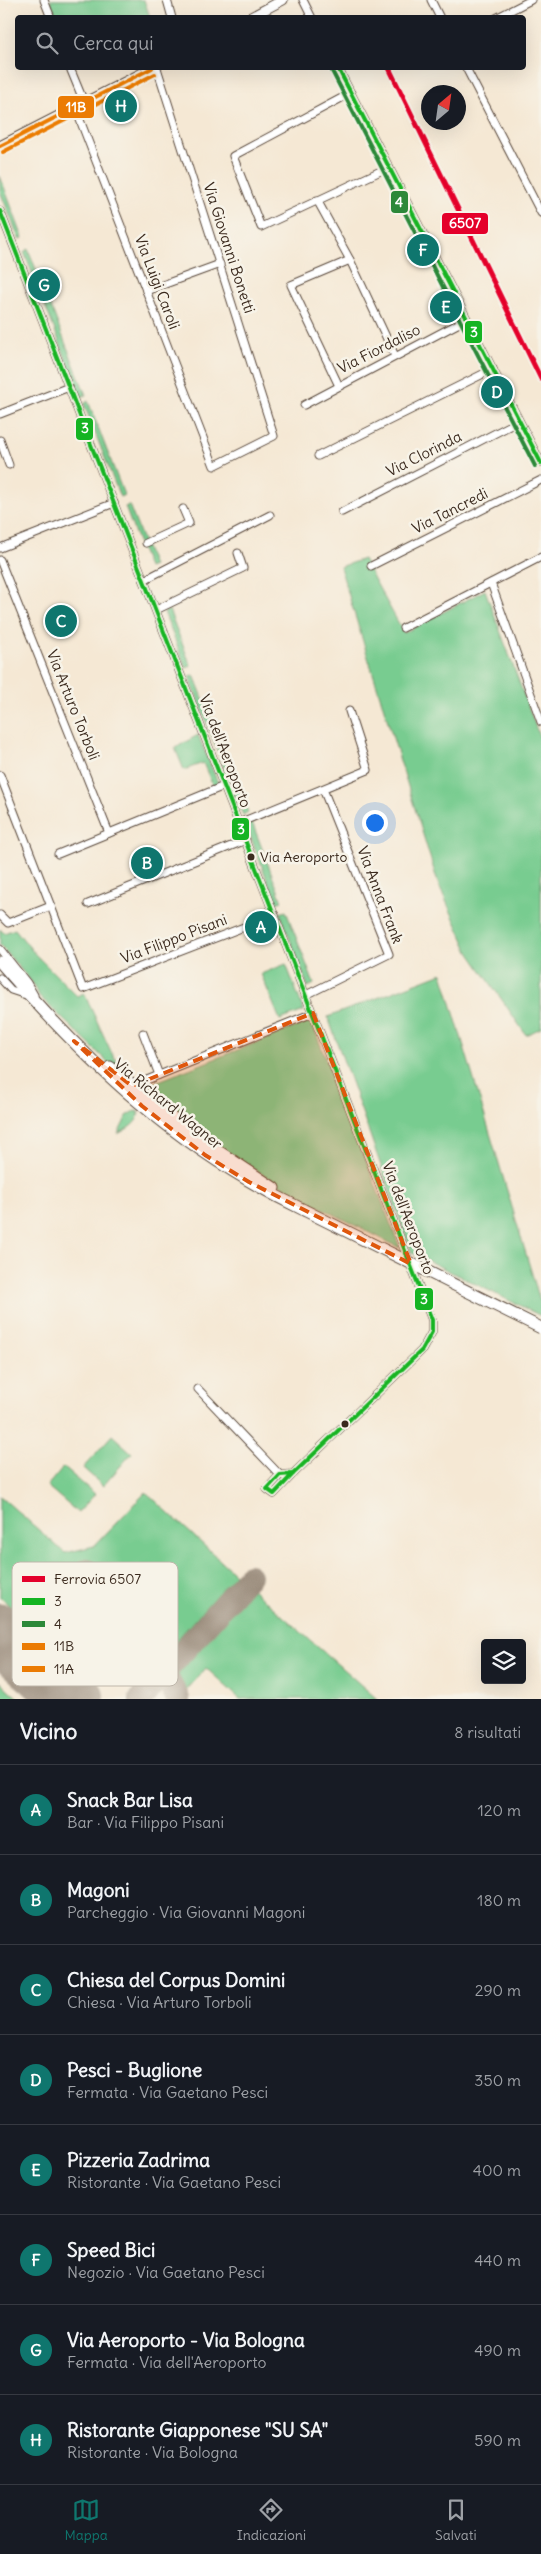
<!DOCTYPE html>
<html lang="it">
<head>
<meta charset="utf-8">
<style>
	:root { --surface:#171b24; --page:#20242c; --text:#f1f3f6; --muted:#9ea1a6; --line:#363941; --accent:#0f766e }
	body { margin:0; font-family:Delius,sans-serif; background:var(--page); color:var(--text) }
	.controls { position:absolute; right:15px; bottom:15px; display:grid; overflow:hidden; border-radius:5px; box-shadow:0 5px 20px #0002 }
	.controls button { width:45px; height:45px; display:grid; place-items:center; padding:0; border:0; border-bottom:1px solid var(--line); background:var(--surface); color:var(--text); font:25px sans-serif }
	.compass { position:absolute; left:421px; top:85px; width:45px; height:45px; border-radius:50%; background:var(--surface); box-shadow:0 5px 20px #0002; rotate:29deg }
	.you { position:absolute; left:374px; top:822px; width:18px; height:18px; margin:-12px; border:4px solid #fff; border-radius:50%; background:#1a73e8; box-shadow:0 0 0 8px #1a73e833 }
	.badge { display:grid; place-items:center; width:32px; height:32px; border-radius:50%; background:var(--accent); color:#fff; font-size:16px; font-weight:700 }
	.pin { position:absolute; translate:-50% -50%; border:2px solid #fff; box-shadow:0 1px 5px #0006 }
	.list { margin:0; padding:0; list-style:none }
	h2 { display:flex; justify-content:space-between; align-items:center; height:65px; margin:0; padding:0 20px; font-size:21px }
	h2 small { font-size:16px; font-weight:400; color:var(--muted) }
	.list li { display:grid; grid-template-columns:32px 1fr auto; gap:15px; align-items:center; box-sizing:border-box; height:90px; padding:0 20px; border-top:1px solid var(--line) }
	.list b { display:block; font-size:19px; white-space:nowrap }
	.list p { margin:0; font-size:16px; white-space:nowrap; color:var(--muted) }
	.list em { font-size:16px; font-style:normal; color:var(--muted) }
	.icon { flex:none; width:28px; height:28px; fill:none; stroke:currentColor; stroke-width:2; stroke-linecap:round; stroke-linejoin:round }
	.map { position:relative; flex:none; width:541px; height:1699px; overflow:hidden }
	.search { position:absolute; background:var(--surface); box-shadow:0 5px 20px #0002; left:15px; right:15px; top:15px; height:55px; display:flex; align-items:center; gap:12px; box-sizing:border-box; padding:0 18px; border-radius:5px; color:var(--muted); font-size:19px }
	.sheet { height:785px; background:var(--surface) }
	nav { display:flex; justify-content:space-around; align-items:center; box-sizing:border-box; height:70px; border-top:1px solid var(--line); background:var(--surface); font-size:14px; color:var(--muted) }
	nav a { display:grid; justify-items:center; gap:2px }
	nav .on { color:var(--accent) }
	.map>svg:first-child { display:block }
	.green { fill:#78cc90; stroke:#5a7b57 }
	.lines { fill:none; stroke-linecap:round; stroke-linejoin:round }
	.taxiway { stroke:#988979; stroke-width:24 }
	.runway { stroke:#988979; stroke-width:59 }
	.minor-casing { stroke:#574639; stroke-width:9 }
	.tertiary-casing { stroke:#574639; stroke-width:11 }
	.primary-casing { stroke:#574639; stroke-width:13 }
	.minor { stroke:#fff; stroke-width:7 }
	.tertiary { stroke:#fff; stroke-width:9 }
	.primary { stroke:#fff; stroke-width:11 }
	.primary-bridge-casing { stroke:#574639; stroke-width:13; stroke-linecap:butt }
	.primary-bridge { stroke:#fff; stroke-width:11 }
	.bus-1-casing { stroke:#f7f3e8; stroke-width:8 }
	.bus-2-casing { stroke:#f7f3e8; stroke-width:8 }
	.bus-3-casing { stroke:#f7f3e8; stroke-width:8 }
	.bus-4-casing { stroke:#f7f3e8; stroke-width:8 }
	.bus-1 { stroke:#15b422; stroke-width:4 }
	.bus-2 { stroke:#2c8839; stroke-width:4 }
	.bus-3 { stroke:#eb7b03; stroke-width:4 }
	.bus-4 { stroke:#eb7b03; stroke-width:4 }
	.rail-1-casing { stroke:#f7f3e8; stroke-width:9 }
	.rail-1 { stroke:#e4002b; stroke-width:5 }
	.marked { fill:#df570d; fill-opacity:0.2; stroke:#df570d; stroke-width:4; stroke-dasharray:10 6; stroke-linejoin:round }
	.bus-dot { fill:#3b2a1e; stroke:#f7f3e8; stroke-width:2 }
	.labels { text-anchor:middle; stroke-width:5; stroke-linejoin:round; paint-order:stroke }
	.bus-label { font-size:14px; fill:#3b2a1e; stroke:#f7f3e8; text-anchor:start }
	.street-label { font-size:15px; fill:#3b2a1e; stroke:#f7f3e8 }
	.key { fill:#f7f3e8; stroke:#bfb7ab; stroke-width:1 }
	.key-label { font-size:14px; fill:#3b2a1e }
	.line-badge { stroke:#f7f3e8; stroke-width:2 }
	.badge-label { font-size:14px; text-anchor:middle; font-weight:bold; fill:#fff }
</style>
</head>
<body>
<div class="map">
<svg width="541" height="1699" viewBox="0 0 541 1699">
	<rect width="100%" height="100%" fill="#f7f3e8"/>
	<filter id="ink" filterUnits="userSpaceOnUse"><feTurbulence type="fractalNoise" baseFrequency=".02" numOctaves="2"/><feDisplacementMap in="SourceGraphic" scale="10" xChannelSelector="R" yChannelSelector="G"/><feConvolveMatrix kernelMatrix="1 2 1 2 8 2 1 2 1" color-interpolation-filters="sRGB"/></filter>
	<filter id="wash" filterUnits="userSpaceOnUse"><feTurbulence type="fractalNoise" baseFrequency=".0096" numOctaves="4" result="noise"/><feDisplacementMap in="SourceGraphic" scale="20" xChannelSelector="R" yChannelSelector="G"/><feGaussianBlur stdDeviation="1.12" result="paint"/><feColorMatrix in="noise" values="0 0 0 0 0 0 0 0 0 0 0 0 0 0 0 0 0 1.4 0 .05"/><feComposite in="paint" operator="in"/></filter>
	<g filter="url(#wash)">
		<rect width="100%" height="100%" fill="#f5e8d4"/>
		<g class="green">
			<polygon points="50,0 144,0 150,17 57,17"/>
			<polygon points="0,176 23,238 19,239 0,191"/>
			<polygon points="28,249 86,395 81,397 24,252"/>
			<polygon points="88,401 124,495 120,497 84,404"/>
			<polygon points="129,505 153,566 148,568 125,507"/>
			<polygon points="363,559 404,633 485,590 541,741 541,1028 526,1035 469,952 438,883 340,567"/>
			<polygon points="169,610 191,666 186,668 164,612"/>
			<polygon points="194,675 235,779 229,781 189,676"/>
			<polygon points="198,735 218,783 213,786 203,763 184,770 175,748"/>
			<polygon points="238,786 248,812 243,815 232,788"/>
			<polygon points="252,822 282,901 276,903 246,825"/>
			<polygon points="286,911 314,984 308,987 280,913"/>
			<polygon points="0,929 4,933 15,929 35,954 77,996 84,993 114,1058 132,1072 132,1077 129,1079 122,1076 39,996 35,986 0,945"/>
			<polygon points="286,964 304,1011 280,1020 261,974"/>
			<polygon points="442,973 541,1304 541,1316 412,1253 328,1017"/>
			<polygon points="311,1021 400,1248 302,1198 214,1145 146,1093 146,1089 151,1084"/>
			<path d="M135,1111l4,1c-1,12 -11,16 -21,22l9,-18z"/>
			<polygon points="112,1435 132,1453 103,1486 83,1468"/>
			<polygon points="63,1467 95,1494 78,1513 47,1486"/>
			<polygon points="146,1492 235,1574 167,1651 149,1652 167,1631 146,1613 119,1640 85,1610 106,1583 83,1563 30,1624 0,1597 0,1496 65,1553 94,1546"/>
			<polygon points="252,1589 377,1699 240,1699 206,1668 185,1692 175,1673"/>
			<polygon points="0,1682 19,1699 0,1699"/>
		</g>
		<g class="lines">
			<g class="taxiway">
				<polyline points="19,1650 87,1571"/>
				<polyline points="164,1673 178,1699"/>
				<polyline points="141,1699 249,1576"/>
			</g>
			<polyline class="runway" points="0,1633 75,1699"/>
		</g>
	</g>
	<g filter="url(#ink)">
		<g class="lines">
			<g class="minor-casing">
				<g id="minor">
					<polyline points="44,0 51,18"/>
					<polyline points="167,0 172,18"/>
					<polyline points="303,0 312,18"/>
					<polyline points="431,0 440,18"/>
					<polyline points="496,18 531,0"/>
					<polyline points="70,68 84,102"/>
					<polyline points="338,68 541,463"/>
					<polyline points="466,68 541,213"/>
					<polyline points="351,93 233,156 261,227 389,167"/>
					<polyline points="75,107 214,466 274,436 157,68"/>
					<polyline points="317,200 350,260 395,356"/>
					<polyline points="0,211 432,1320 432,1332 422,1350 293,1474 280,1475 267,1489 274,1494 293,1474"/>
					<polyline points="146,291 220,264"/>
					<polyline points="339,386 291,285 350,260"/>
					<polyline points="304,405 467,319"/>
					<polyline points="0,414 69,387"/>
					<polyline points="0,440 9,465"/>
					<polyline points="318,456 493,369"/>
					<polyline points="342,512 519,421"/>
					<polyline points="146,543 189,523 183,509"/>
					<polyline points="0,548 114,503"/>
					<polyline points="0,560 109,833"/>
					<polyline points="371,566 541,480"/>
					<polyline points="144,580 270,515"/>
					<polyline points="491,583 541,722"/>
					<polyline points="156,610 243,568 238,553"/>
					<polyline points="403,628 541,557"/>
					<polyline points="0,775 83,989 275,915"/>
					<polyline points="239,823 368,770 349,711"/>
					<polyline points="58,854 224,786"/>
					<polyline points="88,904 246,840"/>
					<polyline points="0,915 8,923 51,906"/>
					<polyline points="0,949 27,983 34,995"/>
					<polyline points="0,978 11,990 26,995"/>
					<polyline points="306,995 389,954 323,789"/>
					<polyline points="143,1033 159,1075"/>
					<polyline points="132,1086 313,1013"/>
					<polyline points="198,1389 280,1475"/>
				</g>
			</g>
			<g class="tertiary-casing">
				<g id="tertiary">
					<polyline points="249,18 283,0"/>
					<polyline points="0,146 152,68"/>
				</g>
			</g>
			<g class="primary-casing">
				<g id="primary">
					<path d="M0,962c88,102 180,189 304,248"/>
					<polyline points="110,1067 188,1131 274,1188"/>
				</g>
			</g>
			<use href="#minor" class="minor"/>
			<use href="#tertiary" class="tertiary"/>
			<use href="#primary" class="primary"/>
			<g class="primary-bridge-casing">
				<polyline id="primary-bridge" points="304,1210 541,1328"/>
			</g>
			<use href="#primary-bridge" class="primary-bridge"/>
			<g class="bus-1-casing">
				<g id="bus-1">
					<polyline points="338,68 541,463"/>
					<polyline points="0,211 432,1320 432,1332 422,1350 293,1474"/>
					<polygon points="293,1474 274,1494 267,1489 280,1475"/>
				</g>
			</g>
			<g class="bus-2-casing">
				<polyline id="bus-2" points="332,71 535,466"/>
			</g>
			<g class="bus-3-casing">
				<polyline id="bus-3" points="0,146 152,68"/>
			</g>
			<g class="bus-4-casing">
				<polyline id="bus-4" points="3,152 155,74"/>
			</g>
			<use href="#bus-1" class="bus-1"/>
			<use href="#bus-2" class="bus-2"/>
			<use href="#bus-3" class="bus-3"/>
			<use href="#bus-4" class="bus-4"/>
			<g class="rail-1-casing">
				<polyline id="rail-1" points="389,68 541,379"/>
			</g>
			<use href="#rail-1" class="rail-1"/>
		</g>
	</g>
	<path class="marked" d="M313,1013l98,251 -162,-82 -44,-27 -63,-49 -68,-65 58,45z"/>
	<g class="bus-dot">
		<circle cx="251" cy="857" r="4.5"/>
		<circle cx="345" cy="1424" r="4.5"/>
	</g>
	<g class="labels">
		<g class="bus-label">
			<text x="260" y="862">Via Aeroporto</text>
		</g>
		<g class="street-label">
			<text transform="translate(229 248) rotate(72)" y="5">Via Giovanni Bonetti</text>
			<text transform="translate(157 282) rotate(69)" y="5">Via Luigi Caroli</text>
			<text transform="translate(379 349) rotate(-27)" y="5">Via Fiordaliso</text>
			<text transform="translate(424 454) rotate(-27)" y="5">Via Clorinda</text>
			<text transform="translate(450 511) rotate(-27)" y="5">Via Tancredi</text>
			<text transform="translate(73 705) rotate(68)" y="5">Via Arturo Torboli</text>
			<text transform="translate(225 751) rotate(69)" y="5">Via dell'Aeroporto</text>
			<text transform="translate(380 895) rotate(69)" y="5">Via Anna Frank</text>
			<text transform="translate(174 939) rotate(-21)" y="5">Via Filippo Pisani</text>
			<text transform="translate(168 1104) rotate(39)" y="5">Via Richard Wagner</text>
			<text transform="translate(408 1218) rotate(69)" y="5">Via dell'Aeroporto</text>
		</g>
	</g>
	<rect x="12" y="1562" width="166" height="124" rx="8" class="key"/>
	<rect x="22" y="1576" width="23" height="6" fill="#e4002b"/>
	<rect x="22" y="1598" width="23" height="7" fill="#15b422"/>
	<rect x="22" y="1621" width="23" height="6" fill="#2c8839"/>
	<rect x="22" y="1643" width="23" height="7" fill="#eb7b03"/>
	<rect x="22" y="1666" width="23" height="6" fill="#eb7b03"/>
	<g class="key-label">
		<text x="54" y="1584">Ferrovia 6507</text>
		<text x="54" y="1606">3</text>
		<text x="54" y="1629">4</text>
		<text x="54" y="1651">11B</text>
		<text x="54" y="1674">11A</text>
	</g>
	<g class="line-badge">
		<rect x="57" y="95" width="38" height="24" rx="5" fill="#eb7b03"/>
		<rect x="390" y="190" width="19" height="24" rx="5" fill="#2c8839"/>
		<rect x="441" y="212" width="48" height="23" rx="5" fill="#e4002b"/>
		<rect x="464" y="320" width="19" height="24" rx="5" fill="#15b422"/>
		<rect x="75" y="417" width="19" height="24" rx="5" fill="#15b422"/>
		<rect x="231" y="817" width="19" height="24" rx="5" fill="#15b422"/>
		<rect x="414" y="1287" width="20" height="24" rx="5" fill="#15b422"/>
	</g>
	<g class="badge-label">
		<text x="76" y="112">11B</text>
		<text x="399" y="207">4</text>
		<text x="465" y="228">6507</text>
		<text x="474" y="337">3</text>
		<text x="85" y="433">3</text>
		<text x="241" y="834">3</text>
		<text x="424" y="1304">3</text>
	</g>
</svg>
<div class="controls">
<button><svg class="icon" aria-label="layers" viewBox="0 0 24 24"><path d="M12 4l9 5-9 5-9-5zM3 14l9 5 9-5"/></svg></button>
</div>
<svg class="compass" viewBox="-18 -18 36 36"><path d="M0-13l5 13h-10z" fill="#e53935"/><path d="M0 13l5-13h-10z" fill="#9ea1a6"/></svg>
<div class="you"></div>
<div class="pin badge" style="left:261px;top:927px">A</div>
<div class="pin badge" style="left:147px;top:863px">B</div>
<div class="pin badge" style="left:61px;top:621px">C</div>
<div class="pin badge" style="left:497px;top:392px">D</div>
<div class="pin badge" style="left:446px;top:307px">E</div>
<div class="pin badge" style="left:423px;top:250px">F</div>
<div class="pin badge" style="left:44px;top:285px">G</div>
<div class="pin badge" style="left:121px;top:106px">H</div>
<div class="search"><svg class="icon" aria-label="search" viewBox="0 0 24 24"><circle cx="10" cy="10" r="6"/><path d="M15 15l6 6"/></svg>Cerca qui</div>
</div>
<section class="sheet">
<h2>Vicino<small>8 risultati</small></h2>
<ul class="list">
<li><span class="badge">A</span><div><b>Snack Bar Lisa</b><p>Bar · Via Filippo Pisani</p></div><em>120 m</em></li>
<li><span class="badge">B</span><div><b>Magoni</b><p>Parcheggio · Via Giovanni Magoni</p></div><em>180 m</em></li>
<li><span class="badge">C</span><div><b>Chiesa del Corpus Domini</b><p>Chiesa · Via Arturo Torboli</p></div><em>290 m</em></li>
<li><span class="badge">D</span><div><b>Pesci - Buglione</b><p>Fermata · Via Gaetano Pesci</p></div><em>350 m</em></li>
<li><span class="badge">E</span><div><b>Pizzeria Zadrima</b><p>Ristorante · Via Gaetano Pesci</p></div><em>400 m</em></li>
<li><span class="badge">F</span><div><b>Speed Bici</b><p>Negozio · Via Gaetano Pesci</p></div><em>440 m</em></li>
<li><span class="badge">G</span><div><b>Via Aeroporto - Via Bologna</b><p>Fermata · Via dell'Aeroporto</p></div><em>490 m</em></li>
<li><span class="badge">H</span><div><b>Ristorante Giapponese &quot;SU SA&quot;</b><p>Ristorante · Via Bologna</p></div><em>590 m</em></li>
</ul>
</section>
<nav>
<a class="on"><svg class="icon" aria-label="map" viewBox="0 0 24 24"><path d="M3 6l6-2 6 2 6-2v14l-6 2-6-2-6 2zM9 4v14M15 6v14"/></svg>Mappa</a>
<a><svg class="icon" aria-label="directions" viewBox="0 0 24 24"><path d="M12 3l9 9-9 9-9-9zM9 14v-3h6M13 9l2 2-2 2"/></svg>Indicazioni</a>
<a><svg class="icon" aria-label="saved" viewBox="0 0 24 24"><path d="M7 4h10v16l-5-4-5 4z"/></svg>Salvati</a>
</nav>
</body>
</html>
